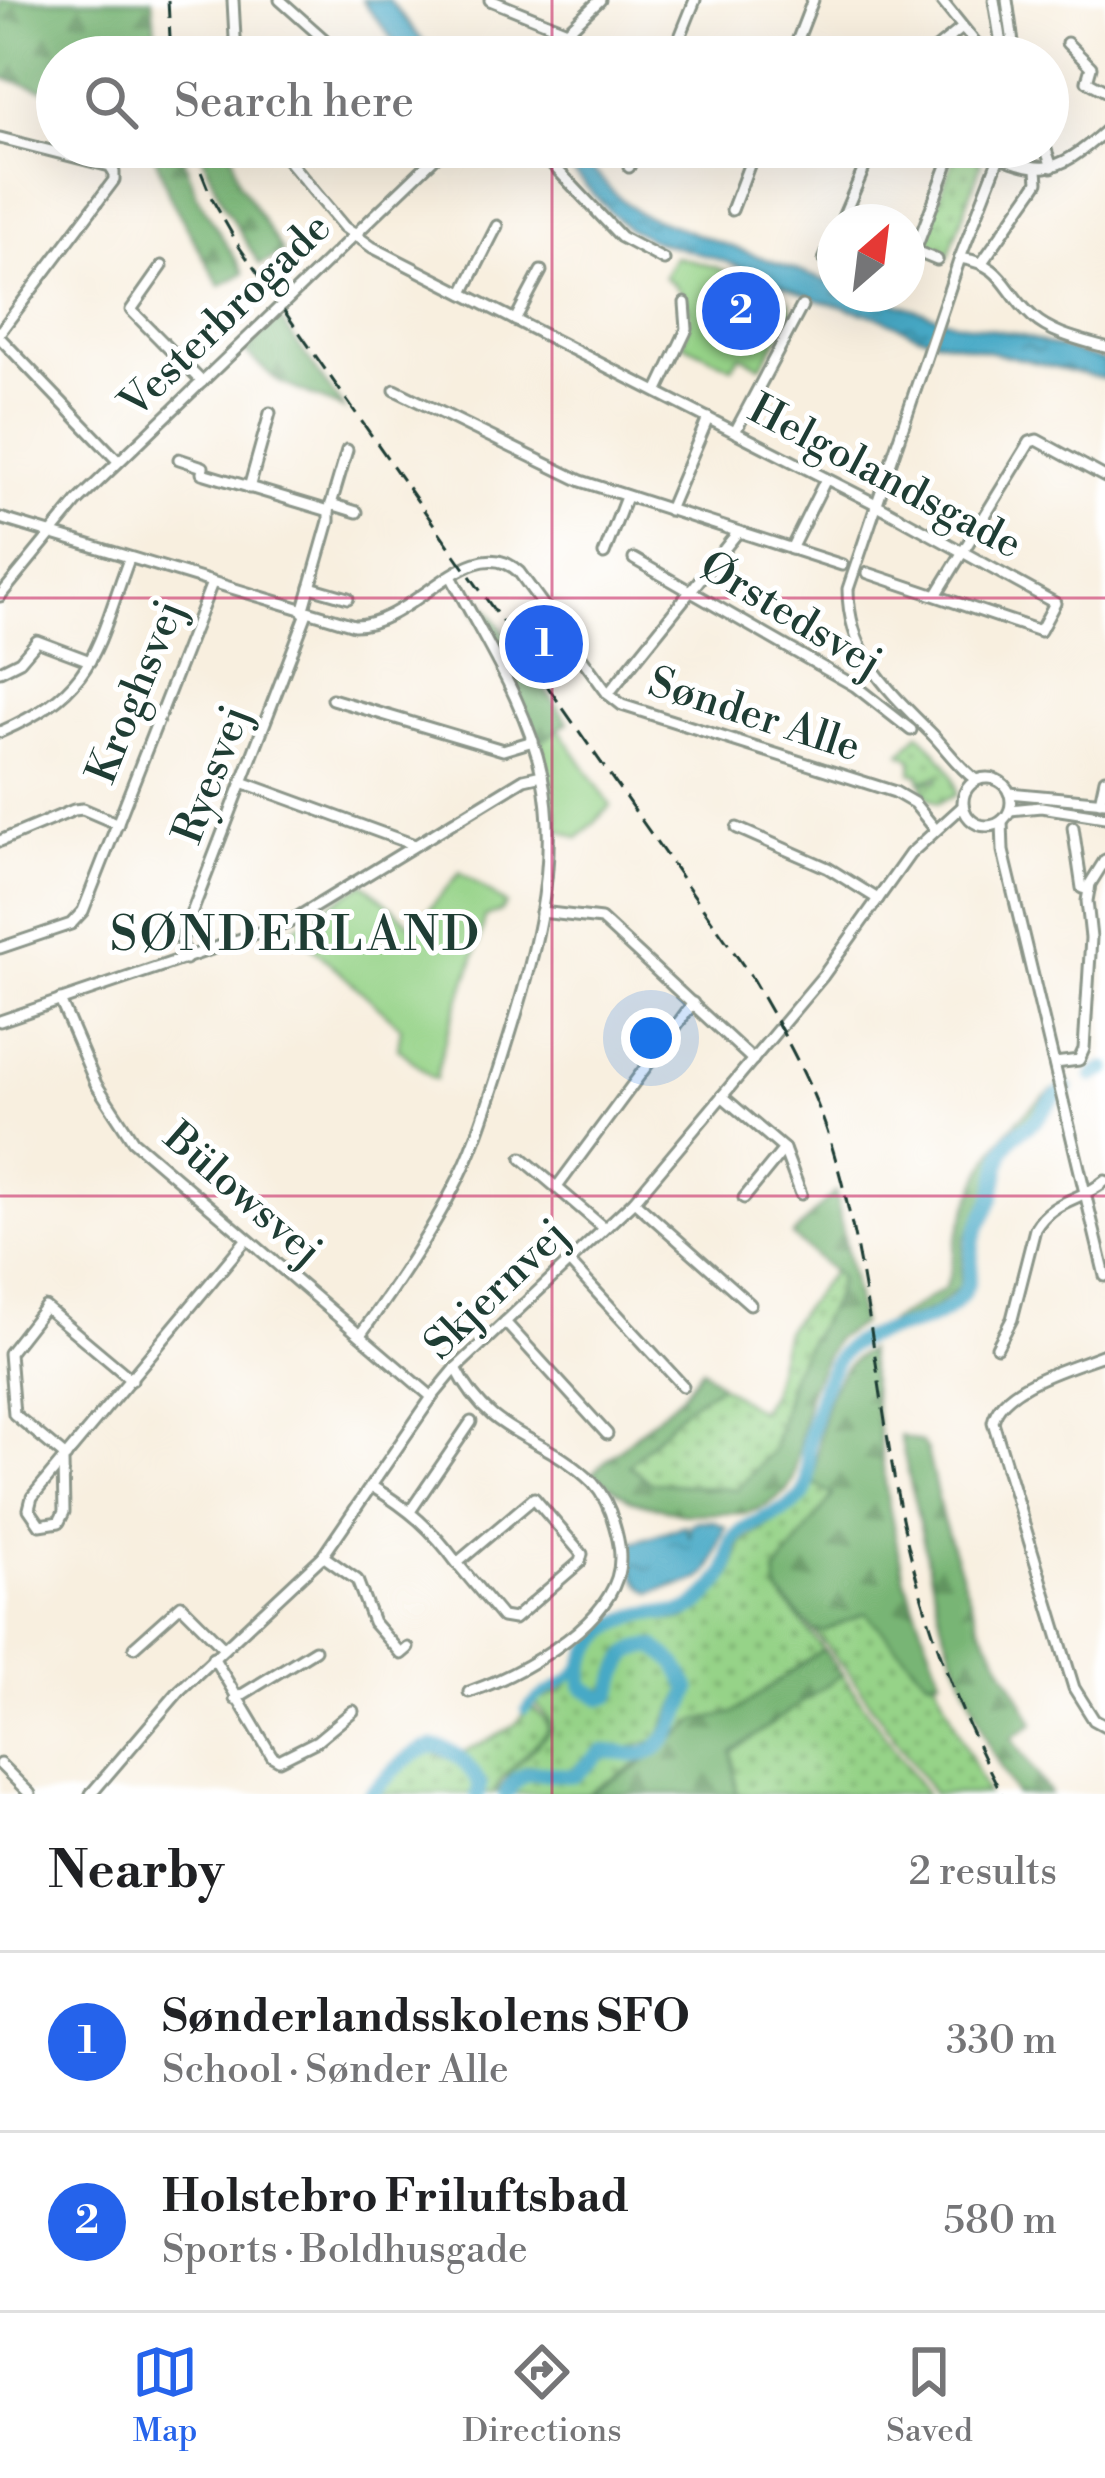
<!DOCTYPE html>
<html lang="en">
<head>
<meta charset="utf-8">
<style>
	:root { --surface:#fff; --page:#f6f6f6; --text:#202124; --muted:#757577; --line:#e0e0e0; --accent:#2563eb }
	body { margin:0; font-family:"Libre Bodoni",serif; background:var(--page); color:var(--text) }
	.compass { position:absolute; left:817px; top:204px; width:108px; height:108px; border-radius:50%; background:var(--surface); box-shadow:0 12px 48px #0002; rotate:28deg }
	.you { position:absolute; left:651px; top:1038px; width:42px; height:42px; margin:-30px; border:9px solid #fff; border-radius:50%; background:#1a73e8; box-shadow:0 0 0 18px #1a73e833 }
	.badge { display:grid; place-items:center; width:78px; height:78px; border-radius:50%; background:var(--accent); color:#fff; font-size:39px; font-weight:700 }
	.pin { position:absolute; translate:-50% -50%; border:6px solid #fff; box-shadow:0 3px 12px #0006 }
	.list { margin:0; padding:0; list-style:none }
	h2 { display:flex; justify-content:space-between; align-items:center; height:156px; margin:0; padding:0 48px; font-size:51px }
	h2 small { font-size:39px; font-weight:400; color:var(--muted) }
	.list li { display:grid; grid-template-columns:78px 1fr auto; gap:36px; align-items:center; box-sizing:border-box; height:180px; padding:0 48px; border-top:3px solid var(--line) }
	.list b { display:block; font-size:45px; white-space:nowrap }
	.list p { margin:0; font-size:39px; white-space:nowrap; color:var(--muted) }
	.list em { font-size:39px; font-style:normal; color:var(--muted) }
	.icon { flex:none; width:66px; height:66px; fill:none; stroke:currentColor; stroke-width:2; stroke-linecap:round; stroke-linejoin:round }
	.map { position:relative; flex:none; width:1105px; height:1794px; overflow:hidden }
	.search { position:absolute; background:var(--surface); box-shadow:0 12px 48px #0002; left:36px; right:36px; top:36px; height:132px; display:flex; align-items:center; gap:30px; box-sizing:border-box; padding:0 42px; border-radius:66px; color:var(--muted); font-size:45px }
	.sheet { height:516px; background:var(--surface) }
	nav { display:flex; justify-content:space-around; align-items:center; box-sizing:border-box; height:168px; border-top:3px solid var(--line); background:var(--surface); font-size:33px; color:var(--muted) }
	nav a { display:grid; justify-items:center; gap:6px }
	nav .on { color:var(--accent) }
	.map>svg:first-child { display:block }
	.green { fill:url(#green-dots); stroke:#5a885e; stroke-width:3 }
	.forest { fill:url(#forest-firs); stroke:#4c7954; stroke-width:3 }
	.pitch { fill:#96d388; stroke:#5a885e; stroke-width:3 }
	.water { fill:url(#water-ripples); stroke:#32737d; stroke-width:3 }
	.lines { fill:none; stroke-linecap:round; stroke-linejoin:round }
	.canal { stroke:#46a9c6; stroke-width:9 }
	.river { stroke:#46a9c6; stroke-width:15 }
	.minor-casing { stroke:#8c968a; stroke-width:15 }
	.minor { stroke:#fff; stroke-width:9 }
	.rail { stroke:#1f3d34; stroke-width:3; stroke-dasharray:18 9; stroke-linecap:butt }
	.grid { fill:none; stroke:#c2185b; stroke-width:3; stroke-opacity:0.55 }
	.labels { text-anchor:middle; stroke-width:10; stroke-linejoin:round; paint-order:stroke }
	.street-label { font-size:42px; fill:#1f3d34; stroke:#fff }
	.quarter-label { font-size:48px; letter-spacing:3px; fill:#1f3d34; stroke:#fff }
</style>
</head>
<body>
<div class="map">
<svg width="1105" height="1794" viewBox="0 0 1105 1794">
	<defs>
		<pattern id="green-dots" width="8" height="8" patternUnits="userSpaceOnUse" patternTransform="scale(3)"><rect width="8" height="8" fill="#96d388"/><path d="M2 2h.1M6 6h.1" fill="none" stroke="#7aac70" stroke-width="1.8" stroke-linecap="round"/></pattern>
		<pattern id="forest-firs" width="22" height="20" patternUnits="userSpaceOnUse" patternTransform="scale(3)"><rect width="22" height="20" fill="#78b574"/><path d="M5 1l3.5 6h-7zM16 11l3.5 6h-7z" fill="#629460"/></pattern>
		<pattern id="water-ripples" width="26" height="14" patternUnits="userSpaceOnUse" patternTransform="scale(3)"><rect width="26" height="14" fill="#46a9c6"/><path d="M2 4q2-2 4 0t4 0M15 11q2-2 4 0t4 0" fill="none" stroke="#3a8ba2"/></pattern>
	</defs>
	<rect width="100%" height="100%" fill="#fff"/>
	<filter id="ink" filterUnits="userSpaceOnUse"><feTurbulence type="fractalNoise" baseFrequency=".00833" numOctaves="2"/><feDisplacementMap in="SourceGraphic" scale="24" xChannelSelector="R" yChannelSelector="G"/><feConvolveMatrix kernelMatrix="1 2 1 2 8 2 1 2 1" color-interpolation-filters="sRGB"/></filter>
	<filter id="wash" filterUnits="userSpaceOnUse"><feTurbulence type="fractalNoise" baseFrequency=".004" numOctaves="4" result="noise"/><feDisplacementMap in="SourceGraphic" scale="48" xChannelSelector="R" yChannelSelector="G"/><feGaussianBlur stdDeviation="2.7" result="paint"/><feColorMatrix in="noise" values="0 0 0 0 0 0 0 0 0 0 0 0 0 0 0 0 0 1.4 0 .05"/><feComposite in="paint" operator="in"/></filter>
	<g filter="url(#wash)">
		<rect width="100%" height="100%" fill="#f8efdf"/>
		<g class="green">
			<polygon points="957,149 976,155 981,163 948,257 921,247"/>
			<path d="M919,733c16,17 39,40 37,62l-18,8 -19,-12 7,1 -4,-8 6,-4 9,2 2,-6 -19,5v-6l-9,-3 1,-13 -11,-6z"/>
			<polygon points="833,1271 839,1277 837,1294 792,1372 773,1450 737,1490 649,1482 628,1465 686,1407 720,1385 759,1411 770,1395 785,1331"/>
			<path d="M813,1483l20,12 -57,78 2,19 45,57 -89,64 -36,7 -26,17 23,-48c-8,-27 -46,-65 -73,-37 -8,9 -11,25 -15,36l-11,3 -8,-5c-3,-30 19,-59 50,-67 15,-4 33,4 49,0l44,-43 10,-33 64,-43z"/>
			<polygon points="866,1612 927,1679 936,1681 987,1794 934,1794 847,1670 814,1631 824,1631"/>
			<path d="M648,1649l21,14 15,26 -27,51 -31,9 -21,-4 -38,27c-56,-12 -34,-9 -71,22l17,-25 38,-39 -1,-9 -16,-20 28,-10 16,-21 3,23 21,11c20,-9 17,-27 25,-46z"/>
			<polygon points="842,1674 926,1794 737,1794 731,1752"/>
			<path d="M529,1704l19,19 -1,9 -45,46 -9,16h-11l1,-15 -23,-25c25,-15 58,-20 69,-50z"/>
			<polygon points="432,1752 454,1760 476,1783 473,1794 375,1794 410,1760"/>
			<polygon points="606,1756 650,1756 587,1794 510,1794 522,1778 542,1774 574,1779"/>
		</g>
		<g class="forest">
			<polygon points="0,0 152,0 158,57 57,57 57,93 0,77"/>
			<polygon points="152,147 180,147 197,196 244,273 220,286 170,197"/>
			<polygon points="199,147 231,147 238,181 283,253 260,265 223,204"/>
			<polygon points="280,319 344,409 279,382 244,351"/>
			<polygon points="482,601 568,722 541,742 474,607"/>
			<path d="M1053,1090l-24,30 -21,13 -10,18 -10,48 -24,41 -4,46 -25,22 -58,22 67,-41c10,-17 7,-37 14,-55 24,-67 35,-100 95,-144z"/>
			<polygon points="835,1192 861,1324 835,1339 822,1364 808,1395 793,1480 786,1491 766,1506 747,1513 684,1514 631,1500 592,1473 682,1395 702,1368 720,1385 686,1407 629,1465 649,1482 737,1490 773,1450 792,1372 837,1294 839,1277 792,1236"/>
			<path d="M867,1350l20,147 17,81 37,100 -14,1 -61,-66 -42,18h-10l-36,-39 -3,-19 58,-78 -20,-12c7,-48 8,-107 54,-133z"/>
			<polygon points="900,1436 921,1442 927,1451 943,1521 978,1622 1034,1723 1012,1738 1050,1794 1016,1794 991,1750 942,1625"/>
			<polygon points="823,1649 842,1674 732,1752 737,1794 587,1794 637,1767 698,1720 734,1713"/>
		</g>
		<g class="pitch">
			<path d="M675,256l43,12 71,33 4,12 -32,53 -21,-11 -8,12 -50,-24c14,-29 9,-48 -18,-66z"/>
			<polygon points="559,729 611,806 578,838 558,829 556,811 550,805 541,742"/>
			<path d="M460,872l46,32 -6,8 -15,5c-10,54 -40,105 -49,162l-4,-1 -34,-30 3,-21 -109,-98 72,-46 50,44z"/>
		</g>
		<g class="water">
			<polygon points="362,0 389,0 436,57 405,56"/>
			<polygon points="550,147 573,147 612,191 638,213 835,284 835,294 869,294 954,322 1016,334 1105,361 1105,379 919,335 876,316 818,300 727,262 655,241 628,228 608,210"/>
			<path d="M697,1521h16l13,7c-8,12 -9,24 -14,37 -10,24 -40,18 -60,28 -21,-12 -20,-27 -22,-50l55,-18 5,13v-13z"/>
		</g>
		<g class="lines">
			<path class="canal" d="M525,1710c21,-27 41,-17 63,-57"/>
			<g class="river">
				<polyline points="1093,1076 1105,1069"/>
				<path d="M370,1794c40,-40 70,-77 110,-10l-2,10"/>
				<path d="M506,1794c17,-33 38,-19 68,-18l28,-24c13,-2 27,5 41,2 26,-6 37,-42 47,-64l-14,-26 -21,-17c-35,-3 -33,24 -45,48l-9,3 -18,-11c-7,-34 24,-64 56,-72 22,-7 39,6 60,-12 10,-9 24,-23 28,-36 4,-13 0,-23 11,-33 17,-16 46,-19 63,-37 11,-12 5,-37 7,-53 6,-30 13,-60 30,-86 24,-36 88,-22 120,-58 17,-18 11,-40 16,-61 4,-15 14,-28 19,-42 6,-19 5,-44 20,-60 6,-7 16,-10 22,-16 12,-12 16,-24 32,-32"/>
			</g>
		</g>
	</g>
	<g filter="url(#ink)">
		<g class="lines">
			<g class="minor-casing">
				<g id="minor">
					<polyline points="233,0 236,57"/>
					<polyline points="280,0 344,57"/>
					<polyline points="490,0 567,31"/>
					<polyline points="941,0 987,57"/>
					<polyline points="994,0 1003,57"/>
					<polyline points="1007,0 1015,57"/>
					<polyline points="1067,43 1091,67 1087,81 1105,91"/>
					<polyline points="540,57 600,0"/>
					<polyline points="672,57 695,0"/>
					<polyline points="791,57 813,0"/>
					<polyline points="926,57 962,28"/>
					<polyline points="0,138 110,166 114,172 114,180 0,332"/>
					<polyline points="277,147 344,227 372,247 874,503 1055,603 1040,631 868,573"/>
					<polyline points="536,147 621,237 664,260"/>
					<path d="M975,147c65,26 75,33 130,-16"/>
					<polyline points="1045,147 1052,167"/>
					<polyline points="629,167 637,147"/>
					<polyline points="732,210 756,147"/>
					<polyline points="841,222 873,147"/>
					<path d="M960,258c46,7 42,32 73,59 19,17 48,23 72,30"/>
					<polyline points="824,260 835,235"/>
					<polyline points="937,260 915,251 954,147"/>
					<polyline points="983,261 1032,191 1038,182 1037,170"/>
					<polyline points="162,266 131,310 202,382"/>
					<polyline points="463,293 497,226"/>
					<polyline points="515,320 541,271"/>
					<polyline points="0,338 118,461"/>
					<polyline points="395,390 581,481 842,565"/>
					<polyline points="657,392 687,329 685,303"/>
					<polyline points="735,432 802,306"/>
					<polyline points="179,459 203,467 202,473 329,511 347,450"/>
					<polyline points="249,488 270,413"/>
					<polyline points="331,504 357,512"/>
					<polyline points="669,510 708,418"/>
					<path d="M0,518l354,107c59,1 117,-98 165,-53l89,122 14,11 273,87 19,11 22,27"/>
					<polyline points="791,549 826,479"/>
					<polyline points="604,554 626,497"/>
					<polyline points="634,559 855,686 911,730"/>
					<polyline points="310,587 348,598"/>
					<polyline points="937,594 1030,442 1037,440 1105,477"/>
					<polyline points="0,596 77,502 446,147"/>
					<polyline points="303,612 329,521 329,511"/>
					<polyline points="0,671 20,661 37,641 90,661"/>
					<polyline points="608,694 738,532"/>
					<polyline points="332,699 503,750 533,741"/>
					<path d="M0,732c96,-42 95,-81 129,-173"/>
					<circle cx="987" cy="802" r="24"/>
					<path d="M976,780c-19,-14 -29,-31 -46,-48 -42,-42 -82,-78 -82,-143l112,-331 43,-111"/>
					<polyline points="242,782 412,844"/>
					<polyline points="1009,793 1105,802"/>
					<polyline points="1100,802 1105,779"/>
					<polyline points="1010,810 1041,807 1105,817"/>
					<polyline points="1002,821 1003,851 1105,1276"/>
					<polyline points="1073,827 1082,888 1089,890"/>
					<polyline points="737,828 828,868 878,899"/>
					<polyline points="0,841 74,810 83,809 118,824"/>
					<polyline points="541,912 601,919 753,1060"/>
					<polyline points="0,948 71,924 83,911 212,583"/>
					<polyline points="186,959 181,941 307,613"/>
					<polyline points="60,1000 96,1084 133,1141 432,1397"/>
					<polyline points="0,1021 288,923 524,779 542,775"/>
					<polyline points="1055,1063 1079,1060 1084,1049 1091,938 1087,901 1090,884 1105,860"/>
					<polyline points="722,1096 784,1149 801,1194"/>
					<polyline points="522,1158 604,1228"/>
					<polyline points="557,1187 693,1003"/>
					<polyline points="744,1198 784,1149"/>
					<polyline points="634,1201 750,1304"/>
					<polyline points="569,1262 683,1386"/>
					<polyline points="505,1322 607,1434"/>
					<path d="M360,1335c34,-47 66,-94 93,-146 20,-37 33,-79 46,-119 29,-93 64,-197 43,-295 -15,-71 -58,-135 -91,-199"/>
					<path d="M997,1347l15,-28 23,-90c18,-30 46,-28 70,-48"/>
					<path d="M1105,1354c-32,13 -105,31 -112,68l81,266 20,32 11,6"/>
					<path d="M456,1368c37,73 86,64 137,115 11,12 17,26 21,41 5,17 9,35 3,54 -17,53 -99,97 -148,114"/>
					<polyline points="66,1457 14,1414 9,1353 45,1307 132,1380"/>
					<polyline points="63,1461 64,1512 59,1522 40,1525 29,1509 32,1497 246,1240"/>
					<path d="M373,1487c36,22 59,42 84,76l77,-65 48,56 -2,8 -66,57 -12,-2 -45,-54"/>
					<polyline points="411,1510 471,1422"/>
					<polyline points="323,1556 357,1580 373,1622 401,1654 408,1648"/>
					<polyline points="134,1647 181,1605 223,1647"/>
					<polyline points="213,1657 272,1756 279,1760 317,1741 353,1711"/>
					<polyline points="235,1699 315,1650"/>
					<polyline points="0,1764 30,1794"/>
					<polyline points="91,1794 180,1690 323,1556 432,1397 456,1368 634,1201 823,976 910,854 963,806"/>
				</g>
			</g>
			<use href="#minor" class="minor"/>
			<g class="rail">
				<polyline points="168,0 171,57"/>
				<path d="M191,147l21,52 28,49 510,727c29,50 59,101 77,156 37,114 47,234 68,351 19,108 55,215 107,312"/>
			</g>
		</g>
	</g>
	<path class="grid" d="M552,0v57M552,147v1647M0,598h1105M0,1196h1105"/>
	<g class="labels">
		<g class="street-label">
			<text transform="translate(224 314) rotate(-44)" y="15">Vesterbrogade</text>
			<text transform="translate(886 475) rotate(28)" y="15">Helgolandsgade</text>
			<text transform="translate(792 613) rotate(31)" y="15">Ørstedsvej</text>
			<text transform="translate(134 691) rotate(-68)" y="15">Kroghsvej</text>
			<text transform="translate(755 713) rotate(18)" y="15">Sønder Alle</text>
			<text transform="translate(210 774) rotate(-69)" y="15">Ryesvej</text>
			<text transform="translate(244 1193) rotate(41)" y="15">Bülowsvej</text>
			<text transform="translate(495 1288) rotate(-44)" y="15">Skjernvej</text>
		</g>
		<g class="quarter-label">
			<text x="296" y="950">SØNDERLAND</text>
		</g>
	</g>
</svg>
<svg class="compass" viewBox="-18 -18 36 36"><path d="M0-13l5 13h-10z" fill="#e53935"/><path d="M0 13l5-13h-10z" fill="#757577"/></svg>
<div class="you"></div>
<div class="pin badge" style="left:544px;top:644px">1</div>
<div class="pin badge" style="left:741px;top:311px">2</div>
<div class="search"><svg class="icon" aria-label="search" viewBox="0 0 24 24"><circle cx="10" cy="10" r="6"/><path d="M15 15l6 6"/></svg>Search here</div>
</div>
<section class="sheet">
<h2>Nearby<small>2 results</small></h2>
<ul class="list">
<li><span class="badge">1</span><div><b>Sønderlandsskolens SFO</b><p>School · Sønder Alle</p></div><em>330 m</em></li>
<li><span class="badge">2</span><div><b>Holstebro Friluftsbad</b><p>Sports · Boldhusgade</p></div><em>580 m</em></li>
</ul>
</section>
<nav>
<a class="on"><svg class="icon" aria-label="map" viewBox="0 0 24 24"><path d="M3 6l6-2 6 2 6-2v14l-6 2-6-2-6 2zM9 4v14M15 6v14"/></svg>Map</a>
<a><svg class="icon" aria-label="directions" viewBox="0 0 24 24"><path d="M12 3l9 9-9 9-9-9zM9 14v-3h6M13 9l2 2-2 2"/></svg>Directions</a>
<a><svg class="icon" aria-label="saved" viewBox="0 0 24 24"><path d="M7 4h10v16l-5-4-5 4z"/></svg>Saved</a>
</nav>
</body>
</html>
